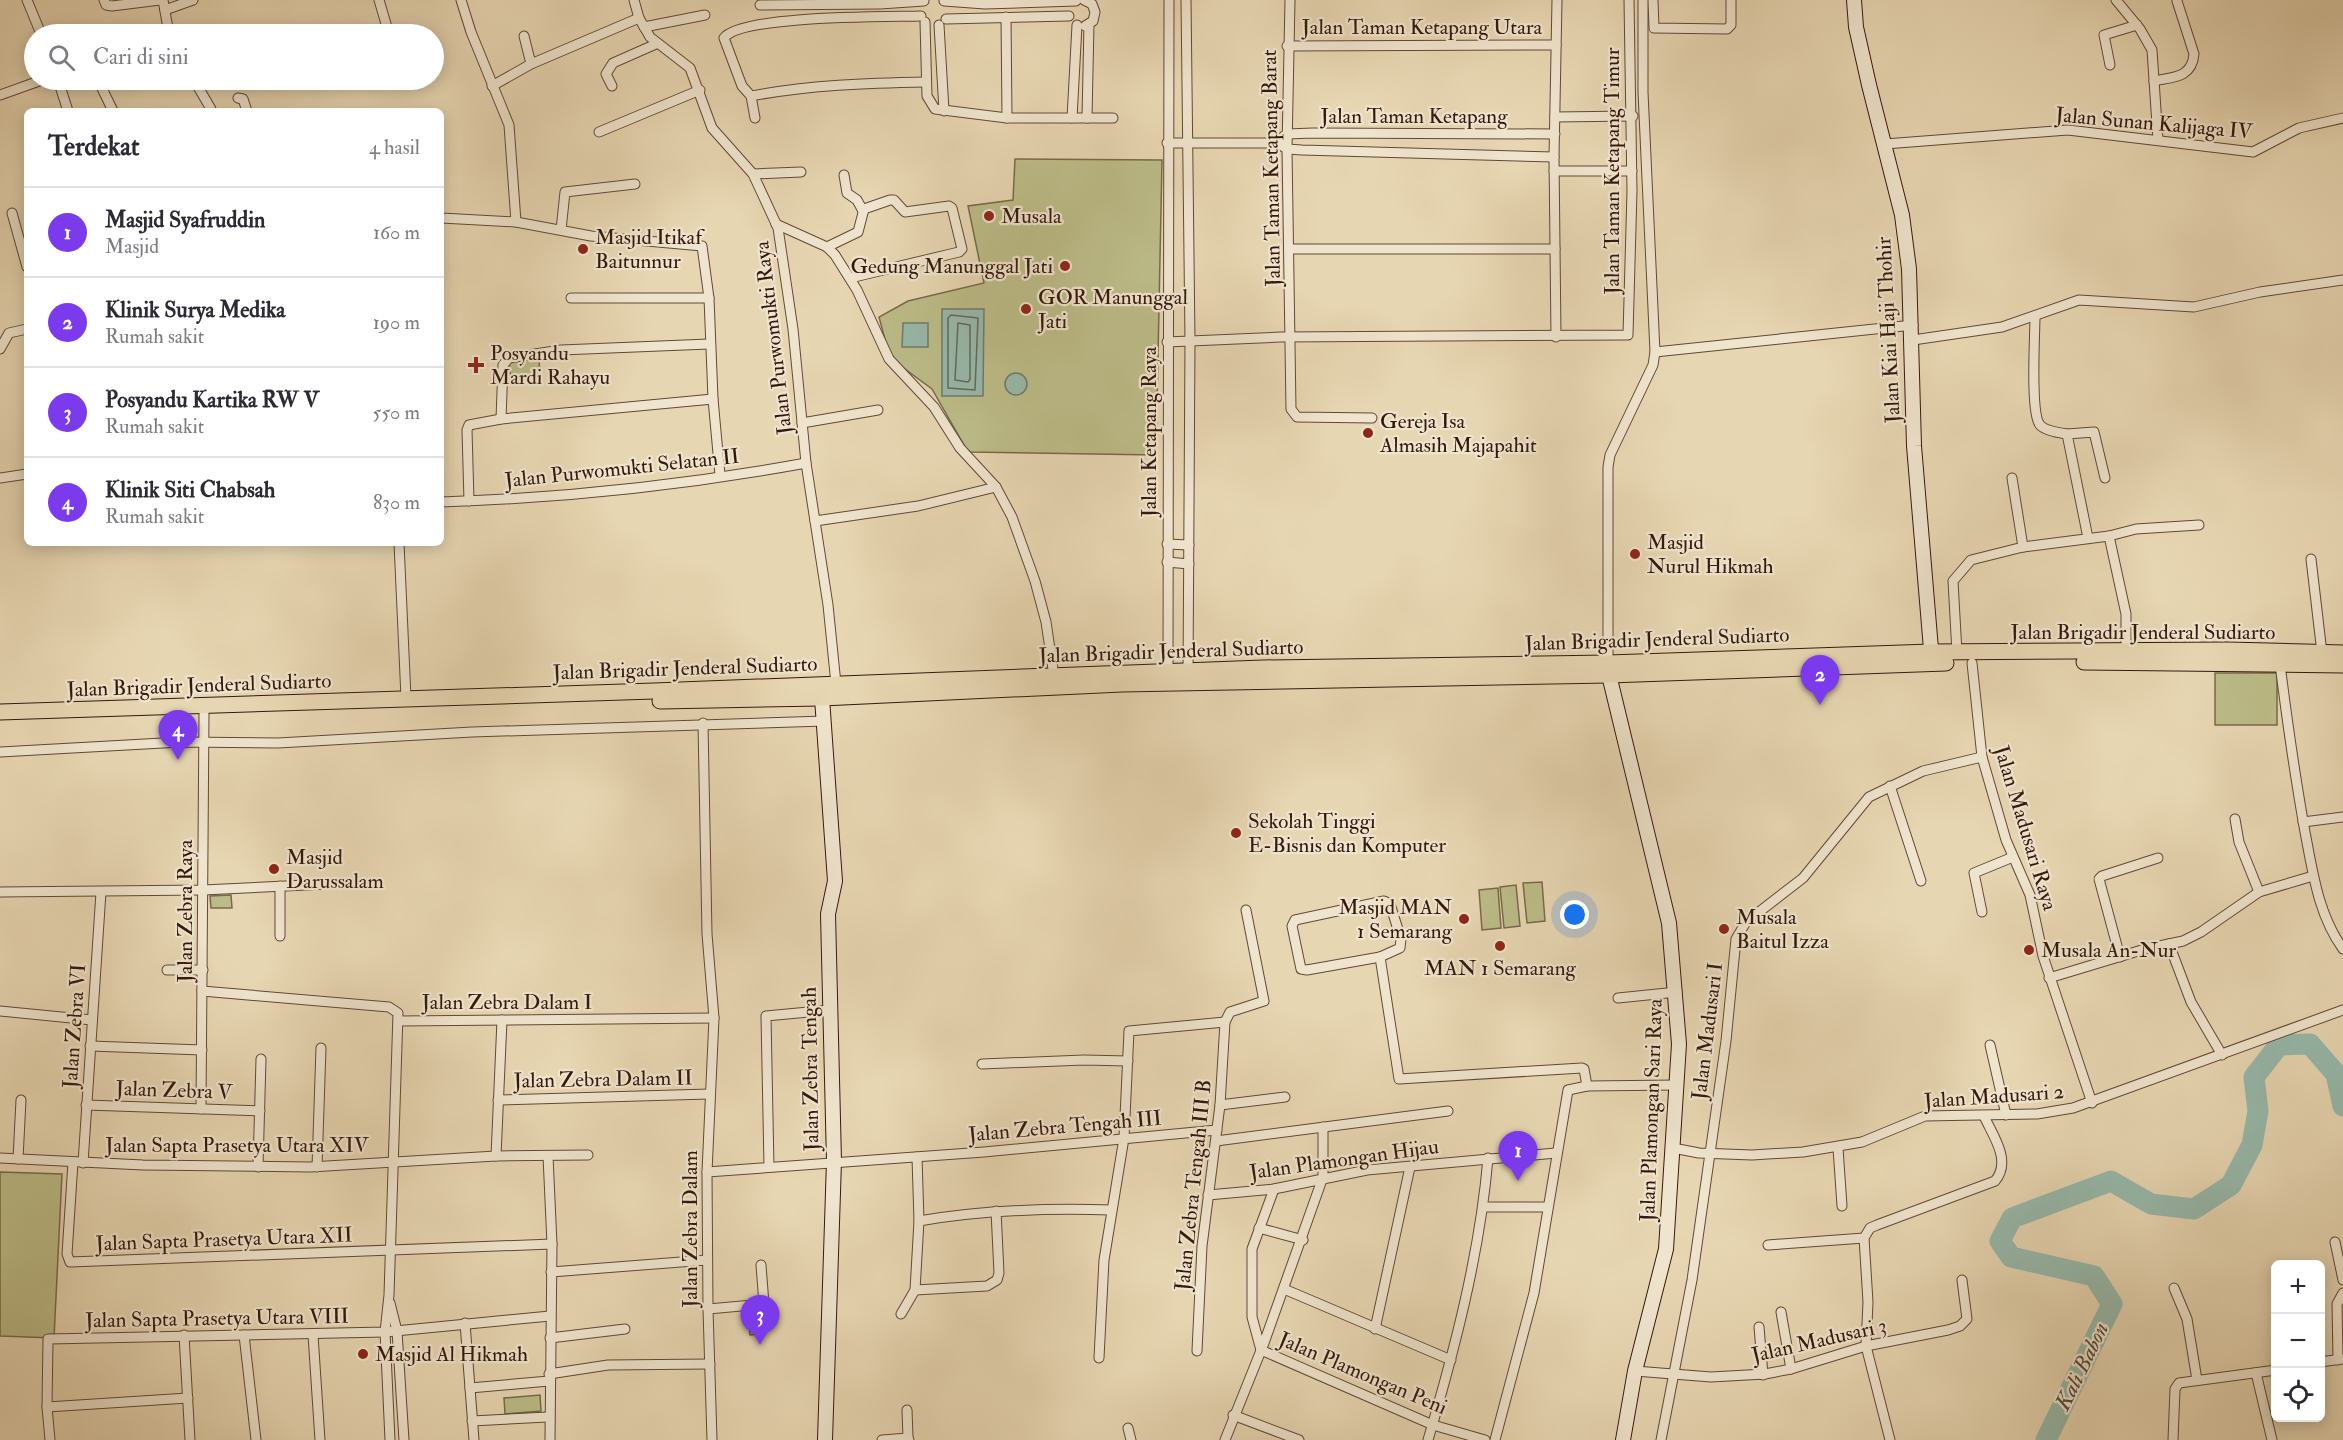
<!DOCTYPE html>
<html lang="id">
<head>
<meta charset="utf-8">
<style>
	:root { --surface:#fff; --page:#f2f2f3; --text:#2b2b33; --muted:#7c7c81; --line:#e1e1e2; --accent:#7c3aed }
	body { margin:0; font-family:"IM FELL Double Pica",serif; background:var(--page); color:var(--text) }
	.controls { position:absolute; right:18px; bottom:18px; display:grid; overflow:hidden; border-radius:9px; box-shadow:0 3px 15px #0003 }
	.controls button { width:54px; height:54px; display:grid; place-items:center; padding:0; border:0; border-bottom:2px solid var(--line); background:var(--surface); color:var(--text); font:30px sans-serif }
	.you { position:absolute; left:1575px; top:915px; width:21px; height:21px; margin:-15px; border:4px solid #fff; border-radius:50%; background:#1a73e8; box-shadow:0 0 0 9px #1a73e833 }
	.badge { display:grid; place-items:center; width:39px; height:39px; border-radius:50%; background:var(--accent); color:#fff; font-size:20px; font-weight:700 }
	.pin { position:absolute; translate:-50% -50px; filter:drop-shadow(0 2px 3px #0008) }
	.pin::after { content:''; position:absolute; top:32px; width:21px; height:18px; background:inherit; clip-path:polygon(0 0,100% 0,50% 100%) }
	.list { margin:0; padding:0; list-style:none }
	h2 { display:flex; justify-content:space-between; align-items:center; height:78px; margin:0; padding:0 24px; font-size:26px }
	h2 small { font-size:20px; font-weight:400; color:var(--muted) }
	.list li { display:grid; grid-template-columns:39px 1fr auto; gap:18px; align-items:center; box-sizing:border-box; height:90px; padding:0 24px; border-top:2px solid var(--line) }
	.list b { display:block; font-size:22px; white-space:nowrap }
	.list p { margin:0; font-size:20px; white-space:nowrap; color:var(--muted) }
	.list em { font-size:20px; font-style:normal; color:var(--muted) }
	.icon { flex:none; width:33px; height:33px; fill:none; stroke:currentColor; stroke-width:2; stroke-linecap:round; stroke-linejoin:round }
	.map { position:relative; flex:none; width:2343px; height:1440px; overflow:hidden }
	.search { position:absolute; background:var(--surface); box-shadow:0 3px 15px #0003; left:24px; top:24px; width:420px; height:66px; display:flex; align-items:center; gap:15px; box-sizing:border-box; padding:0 21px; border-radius:33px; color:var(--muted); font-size:22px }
	.panel { position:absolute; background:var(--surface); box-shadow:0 3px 15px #0003; left:24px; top:108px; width:420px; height:438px; border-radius:9px }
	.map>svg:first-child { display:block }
	.green { fill:#bcbc88; stroke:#786a4a; stroke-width:1.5 }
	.water { fill:#97b9ab; stroke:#70796c; stroke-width:1.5 }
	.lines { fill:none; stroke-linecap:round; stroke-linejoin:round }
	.shore { stroke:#66685c; stroke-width:1.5 }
	.river { stroke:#97b9ab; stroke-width:21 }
	.street-casing { stroke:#624836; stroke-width:11 }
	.secondary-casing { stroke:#35180d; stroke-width:16 }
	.primary-casing { stroke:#35180d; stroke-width:17 }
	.street { stroke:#efe4cd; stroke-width:9 }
	.secondary { stroke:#efe4cd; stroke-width:14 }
	.primary { stroke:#e7d6b2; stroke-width:15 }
	.poi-dot { fill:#8f2418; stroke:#efe4cd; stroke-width:2 }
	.labels { text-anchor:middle; stroke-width:4.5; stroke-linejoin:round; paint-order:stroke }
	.street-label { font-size:21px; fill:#35180d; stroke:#efe4cd }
	.poi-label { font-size:21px; fill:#35180d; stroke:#efe4cd; text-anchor:start }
	.water-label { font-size:22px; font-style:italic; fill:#52483c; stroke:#efe4cd }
</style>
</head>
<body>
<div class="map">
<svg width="2343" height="1440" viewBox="0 0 2343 1440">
	<rect width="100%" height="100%" fill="#e7d6b2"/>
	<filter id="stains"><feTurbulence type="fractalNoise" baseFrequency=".00333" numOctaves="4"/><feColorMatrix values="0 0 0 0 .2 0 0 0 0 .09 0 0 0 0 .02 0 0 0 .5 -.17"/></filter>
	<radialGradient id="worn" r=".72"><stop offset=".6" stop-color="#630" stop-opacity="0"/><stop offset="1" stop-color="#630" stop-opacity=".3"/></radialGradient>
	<g class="green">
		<polygon points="1015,159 1162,160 1156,455 968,452 932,389 890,358 879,317 908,301 984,283 968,206 1013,200"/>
		<polygon points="539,358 540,378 511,381 509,361"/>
		<rect x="2215" y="673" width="62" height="52"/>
		<polygon points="1542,882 1545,921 1527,923 1523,883"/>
		<polygon points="1516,885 1520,926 1504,928 1500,887"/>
		<polygon points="1498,888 1501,928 1482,930 1479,890"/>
		<polygon points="231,895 232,908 211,908 210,896"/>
		<polygon points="0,1172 62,1174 54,1338 0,1336"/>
		<polygon points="759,1315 761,1334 750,1335 748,1316"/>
		<polygon points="540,1395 541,1411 505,1414 504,1398"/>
	</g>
	<g class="water">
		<polygon points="942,309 984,309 983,396 942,396"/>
		<polygon points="903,323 928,323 928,347 902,347"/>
		<circle cx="1016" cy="384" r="11"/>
	</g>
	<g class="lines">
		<g class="shore">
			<polygon points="951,315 978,318 975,390 948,388 948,318"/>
			<polygon points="958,323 970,325 970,379 968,382 955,380"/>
		</g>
		<polyline class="river" points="2046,1440 2112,1304 2094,1276 2011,1257 2000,1241 2012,1218 2111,1181 2151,1204 2194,1209 2231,1185 2252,1145 2258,1111 2254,1077 2279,1045 2310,1044 2336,1074 2343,1106"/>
		<g class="street-casing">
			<g id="street">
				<polyline points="27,0 41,34"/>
				<polyline points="104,0 106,5 112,6 160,0"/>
				<polyline points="163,0 169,34"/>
				<polyline points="379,0 389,34"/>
				<polyline points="461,0 471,32 509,125 516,222"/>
				<polyline points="634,0 639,18 650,37 690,68 712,128 753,174 778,228 793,329 806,463 828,605 836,684"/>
				<polyline points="1084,0 1092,4 1095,12 1093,21 1085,26"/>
				<polyline points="1186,0 1190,341 1188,676"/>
				<polyline points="1290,0 1287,149 1291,409 1297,417 1372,418"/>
				<polyline points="1653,0 1654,28 1727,29 1731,25 1731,0"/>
				<polyline points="2116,0 2140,29 2152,50 2158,140"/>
				<polyline points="944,1 985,4 1076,1"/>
				<polyline points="760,5 880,4 924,1"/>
				<polyline points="165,10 193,0"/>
				<polyline points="1006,17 1007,118"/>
				<polyline points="946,19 1069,16"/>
				<polyline points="925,22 927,96 935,109 1007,118 1113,118"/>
				<polyline points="939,25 944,111"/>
				<polyline points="644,27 705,15"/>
				<polyline points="524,36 531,64"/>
				<polyline points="1287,46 1556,45"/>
				<polyline points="2110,65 2104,35 2137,25"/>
				<polyline points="58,80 68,111"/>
				<polyline points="98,80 113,111"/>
				<polyline points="194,80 211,109"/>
				<path d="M2154,81c19,-4 38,-3 40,-27l-17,-53"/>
				<polyline points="492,86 531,64 639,18"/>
				<polyline points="612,86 606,74 613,63 656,44"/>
				<polyline points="0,95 42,80"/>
				<path d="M751,96c59,-11 116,-13 175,-14"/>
				<polyline points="238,98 243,99 247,111"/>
				<polyline points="1555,117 1633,116"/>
				<path d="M755,118l-4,-22 -9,-10 -18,-48c17,-23 163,-21 197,-22"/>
				<polyline points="1072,118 1077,25"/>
				<polyline points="1087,118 1089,24"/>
				<polyline points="599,132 700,90"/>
				<polyline points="1283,137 1287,134 1313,133 1555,134"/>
				<polyline points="1167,143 1277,143 1287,149 1302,150 1554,157"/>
				<polyline points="1885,144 2068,130 2253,152 2299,128 2343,118"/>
				<polyline points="1554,171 1632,171"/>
				<polyline points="753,174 801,172"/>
				<polyline points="844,175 847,193 857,200 863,211"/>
				<polyline points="12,213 27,267"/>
				<polyline points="441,218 516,222 591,236 702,246 709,298 713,399 720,475"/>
				<polyline points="776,224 827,247 835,255 857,290 889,359 934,407 960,448 996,487 1012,517 1035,581 1046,622 1054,676"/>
				<polyline points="561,230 565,192 635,184"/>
				<polyline points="827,247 858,232 864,209 890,200 894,200 905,212 949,206 952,208 962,249 959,252 850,278"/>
				<polyline points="1290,249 1555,249"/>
				<polyline points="571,298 709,298"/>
				<path d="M2035,316c0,19 -5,97 5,109 5,6 20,8 27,9"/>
				<polyline points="1556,337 1554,157 1557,0"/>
				<polyline points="1913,340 2002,327 2079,300 2194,307 2260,292 2343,280"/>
				<polyline points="1167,342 1281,337 1628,335 1632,191 1629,0"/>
				<polyline points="0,349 9,333 27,329"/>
				<polyline points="1655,352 1913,325"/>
				<polyline points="501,419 503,365 509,358 561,350 709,344"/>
				<polyline points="802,423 878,410"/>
				<polyline points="0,478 27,474"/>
				<polyline points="2012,478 2023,547"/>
				<polyline points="469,501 467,430 469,425 501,419 713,399"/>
				<path d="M441,502c122,-4 245,-17 365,-39"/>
				<polyline points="815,521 918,506 996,487"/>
				<polyline points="2109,536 2126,614 2126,652"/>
				<polyline points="2088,538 2067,434 2094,432 2105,478"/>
				<polyline points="399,543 406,698"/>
				<polyline points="1167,544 1189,545"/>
				<polyline points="2311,559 2322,653"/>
				<polyline points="1167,562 1189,564"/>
				<polyline points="1957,653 1953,581 1971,560 2023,547 2109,536 2136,529 2199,525"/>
				<polyline points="1608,663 1608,467 1610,455 1653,365 1655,352 1643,92 1643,0"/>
				<polyline points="1972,663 1982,757 2006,840 2030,895 2043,956 2092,1103"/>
				<path d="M2280,664c7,56 15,112 25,168 8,41 13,82 38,117"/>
				<polyline points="1168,675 1169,0"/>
				<polyline points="703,723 707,934 714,1018 707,1172 708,1309 712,1440"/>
				<polyline points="0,752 181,742 278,743 472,732 825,721"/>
				<polyline points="1890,786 1921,881"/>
				<polyline points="2235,819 2239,842 2259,892"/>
				<polyline points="2303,822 2343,817"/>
				<polyline points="280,886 280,936"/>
				<polyline points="0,892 203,890 328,884"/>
				<polygon points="1384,901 1390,904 1401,939 1400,948 1380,957 1307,970 1301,969 1292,926 1295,920"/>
				<polyline points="1982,912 1974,873 2013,857"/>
				<polyline points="2169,944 2191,1002 2222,1055"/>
				<polyline points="1380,957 1399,1079 1582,1068 1584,1069 1587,1086"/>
				<polyline points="2120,957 2099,879 2102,876 2158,858"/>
				<polyline points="167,970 203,970"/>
				<polyline points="2049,978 2145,949 2183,941 2201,932 2259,892 2313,876"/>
				<polyline points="202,991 389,1007 398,1013 389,1295 385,1332 390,1440"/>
				<polyline points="1618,998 1677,992"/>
				<polyline points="0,1011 92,1020"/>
				<polyline points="399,1021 714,1018"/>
				<polyline points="1990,1045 2006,1115"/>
				<polyline points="90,1046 202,1050"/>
				<polyline points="982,1064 1084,1060 1128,1061"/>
				<polyline points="498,1100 709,1094"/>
				<polyline points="86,1105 260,1111"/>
				<polyline points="1220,1105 1285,1097"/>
				<polyline points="201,1109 204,713"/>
				<polyline points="1216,1141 1448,1111"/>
				<polyline points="1673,1148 1699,1153 1752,1155 1803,1152 1862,1142 1925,1116 2037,1114 2073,1108 2343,1010"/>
				<polyline points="1838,1148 1842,1206"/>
				<polyline points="496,1156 502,1020"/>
				<polyline points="548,1156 552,1244 550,1440"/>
				<polyline points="0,1158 143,1165 310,1167 496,1156 588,1155"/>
				<polyline points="18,1159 21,1100"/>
				<polyline points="73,1162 67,1254 70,1262 552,1244"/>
				<polyline points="83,1163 101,892"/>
				<polyline points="258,1167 261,1059"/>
				<polyline points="317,1167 321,1048"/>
				<polyline points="769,1167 766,1016 830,1010"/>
				<polyline points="707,1172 984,1152 1217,1130"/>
				<polyline points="1274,1189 1252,1249 1252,1317 1261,1350 1433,1425 1485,1440"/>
				<polyline points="1208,1195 1274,1189 1367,1170 1556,1153"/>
				<polyline points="1484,1207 1547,1207"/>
				<path d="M919,1221c64,-11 127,-13 192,-11"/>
				<polyline points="1259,1228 1303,1240"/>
				<polyline points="2335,1242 2343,1280"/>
				<polyline points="1768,1245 1864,1238"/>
				<polyline points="551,1272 707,1260"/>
				<polyline points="2174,1288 2187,1319 2197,1380"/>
				<polyline points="1284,1289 1451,1360"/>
				<polyline points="915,1290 987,1286 997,1280 999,1273 996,1211"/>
				<polyline points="390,1303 397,1331 404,1440"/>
				<polyline points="708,1309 764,1304 761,1265"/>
				<polyline points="1781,1312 1791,1369"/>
				<polyline points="901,1314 915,1290 919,1221 917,1157"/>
				<polyline points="465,1323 474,1440"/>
				<polyline points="1759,1327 1763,1375"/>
				<polyline points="1375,1329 1410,1167"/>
				<polyline points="184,1335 190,1440"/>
				<polyline points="244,1335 256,1440"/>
				<polyline points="313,1335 320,1440"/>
				<polyline points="550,1338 625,1329"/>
				<polyline points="1197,1351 1202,1246 1220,1105 1225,1022 1230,1012 1264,1001 1246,910"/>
				<polyline points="1099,1358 1104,1260 1124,1138 1129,1031 1225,1022"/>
				<polyline points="2338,1360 2337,1304 2343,1293"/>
				<polyline points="2320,1362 2342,1359"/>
				<polyline points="1635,1371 1711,1377 1765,1374 1791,1369 1866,1346 1948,1330 1960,1326 1967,1319 1962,1280"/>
				<polyline points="2256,1373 2272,1440"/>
				<polyline points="549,1374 608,1365 710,1364"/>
				<polyline points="470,1388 549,1381"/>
				<polyline points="47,1407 188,1398"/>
				<polyline points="907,1410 908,1438"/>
				<polyline points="1233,1415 1299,1440"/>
				<polyline points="472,1421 548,1417"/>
				<polyline points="1128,1428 1131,1440"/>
				<polyline points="50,1440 47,1407 48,1339 385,1332 550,1316"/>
				<polyline points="882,1440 908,1438 909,1440"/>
				<polyline points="1225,1440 1264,1343 1323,1177 1323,1127"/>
				<path d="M1428,1440c27,-92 52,-187 60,-282"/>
				<polyline points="1495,1440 1534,1293 1568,1090 1587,1086 1677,1085"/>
				<polyline points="1661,1440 1692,1280 1726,1041 1736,939 1746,922 1803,878 1869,797 1923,771 1982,757"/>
				<path d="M1890,1440l-24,-94 2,-44 -4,-64 6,-10 7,-3 118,-44c17,-20 -2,-45 -11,-65"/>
				<polyline points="2173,1440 2175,1389 2179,1383 2276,1370"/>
			</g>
		</g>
		<g class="secondary-casing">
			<g id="secondary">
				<polyline points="1854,0 1856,27 1869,85 1902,215 1909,269 1914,446 1932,661"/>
				<polyline points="1609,675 1669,923 1679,1044 1666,1249 1635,1371 1623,1440"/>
				<polyline points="822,698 835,881 828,914 834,1161 825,1440"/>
			</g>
		</g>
		<g class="primary-casing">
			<g id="primary">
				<polyline points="2084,662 2343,665"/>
				<polyline points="660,701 822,698 1122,684 1609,675 1946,663"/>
				<polyline points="0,712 654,691 1263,668 1608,663 1931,652 2228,650 2343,653"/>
			</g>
		</g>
		<use href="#street" class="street"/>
		<use href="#secondary" class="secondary"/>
		<use href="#primary" class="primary"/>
	</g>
	<g class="poi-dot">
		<circle cx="989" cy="216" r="6"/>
		<circle cx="583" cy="249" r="6"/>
		<circle cx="1065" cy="266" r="6"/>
		<circle cx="1026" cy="309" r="6"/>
		<path d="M473 356h6v6h6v6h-6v6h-6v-6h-6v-6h6z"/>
		<circle cx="1368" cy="433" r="6"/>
		<circle cx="1635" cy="554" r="6"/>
		<circle cx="1236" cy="833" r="6"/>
		<circle cx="274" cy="869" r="6"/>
		<circle cx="1464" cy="919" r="6"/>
		<circle cx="1724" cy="929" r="6"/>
		<circle cx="1500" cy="946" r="6"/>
		<circle cx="2029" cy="950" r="6"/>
		<circle cx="363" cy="1354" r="6"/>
	</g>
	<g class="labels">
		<g class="street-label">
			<text x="1422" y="34">Jalan Taman Ketapang Utara</text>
			<text x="1414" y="123">Jalan Taman Ketapang</text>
			<text transform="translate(2154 123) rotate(5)" y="7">Jalan Sunan Kalijaga IV</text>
			<text transform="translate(1271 168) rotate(-91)" y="7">Jalan Taman Ketapang Barat</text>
			<text transform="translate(1612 171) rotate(-90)" y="7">Jalan Taman Ketapang Timur</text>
			<text transform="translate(1888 330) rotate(-93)" y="7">Jalan Kiai Haji Thohir</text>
			<text transform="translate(773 338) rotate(-97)" y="7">Jalan Purwomukti Raya</text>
			<text transform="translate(1149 432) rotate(-90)" y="7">Jalan Ketapang Raya</text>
			<text transform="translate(622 468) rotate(-6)" y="7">Jalan Purwomukti Selatan II</text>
			<text x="2143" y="639">Jalan Brigadir Jenderal Sudiarto</text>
			<text transform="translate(1657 639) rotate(-2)" y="7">Jalan Brigadir Jenderal Sudiarto</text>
			<text transform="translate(1171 651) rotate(-2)" y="7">Jalan Brigadir Jenderal Sudiarto</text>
			<text transform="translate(685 668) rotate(-2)" y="7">Jalan Brigadir Jenderal Sudiarto</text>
			<text transform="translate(199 685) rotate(-2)" y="7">Jalan Brigadir Jenderal Sudiarto</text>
			<text transform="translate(2026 828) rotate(73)" y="7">Jalan Madusari Raya</text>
			<text transform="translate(185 911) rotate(-90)" y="7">Jalan Zebra Raya</text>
			<text x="507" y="1009">Jalan Zebra Dalam I</text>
			<text transform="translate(74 1026) rotate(-86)" y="7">Jalan Zebra VI</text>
			<text transform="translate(1707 1031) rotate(-83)" y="7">Jalan Madusari I</text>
			<text transform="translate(810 1069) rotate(-91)" y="7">Jalan Zebra Tengah</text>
			<text transform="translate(603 1079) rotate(-1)" y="7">Jalan Zebra Dalam II</text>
			<text transform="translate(174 1090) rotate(2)" y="7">Jalan Zebra V</text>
			<text transform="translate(1994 1096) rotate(-4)" y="7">Jalan Madusari 2</text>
			<text transform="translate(1651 1110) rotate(-88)" y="7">Jalan Plamongan Sari Raya</text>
			<text transform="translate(1065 1126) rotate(-5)" y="7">Jalan Zebra Tengah III</text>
			<text x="237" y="1152">Jalan Sapta Prasetya Utara XIV</text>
			<text transform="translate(1344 1159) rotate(-8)" y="7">Jalan Plamongan Hijau</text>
			<text transform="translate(1193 1185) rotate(-84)" y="7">Jalan Zebra Tengah III B</text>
			<text transform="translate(690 1229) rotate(-90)" y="7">Jalan Zebra Dalam</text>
			<text transform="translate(224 1239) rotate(-2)" y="7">Jalan Sapta Prasetya Utara XII</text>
			<text transform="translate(217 1318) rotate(-1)" y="7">Jalan Sapta Prasetya Utara VIII</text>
			<text transform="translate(1819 1340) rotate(-13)" y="7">Jalan Madusari 3</text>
			<text transform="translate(1363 1373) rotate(23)" y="7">Jalan Plamongan Peni</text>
		</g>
		<g class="poi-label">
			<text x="1001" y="223">Musala</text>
			<text x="595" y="244">Masjid Itikaf<tspan x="595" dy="24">Baitunnur</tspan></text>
			<text x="1053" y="273" text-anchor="end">Gedung Manunggal Jati</text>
			<text x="1038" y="304">GOR Manunggal<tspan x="1038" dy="24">Jati</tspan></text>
			<text x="490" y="360">Posyandu<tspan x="490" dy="24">Mardi Rahayu</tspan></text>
			<text x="1380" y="428">Gereja Isa<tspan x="1380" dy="24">Almasih Majapahit</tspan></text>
			<text x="1647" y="549">Masjid<tspan x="1647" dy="24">Nurul Hikmah</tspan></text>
			<text x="1248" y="828">Sekolah Tinggi<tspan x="1248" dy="24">E-Bisnis dan Komputer</tspan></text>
			<text x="286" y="864">Masjid<tspan x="286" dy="24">Darussalam</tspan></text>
			<text x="1452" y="914" text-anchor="end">Masjid MAN<tspan x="1452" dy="24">1 Semarang</tspan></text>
			<text x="1736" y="924">Musala<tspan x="1736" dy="24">Baitul Izza</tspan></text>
			<text x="2041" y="957">Musala An-Nur</text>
			<text x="1500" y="975" text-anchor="middle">MAN 1 Semarang</text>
			<text x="375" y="1361">Masjid Al Hikmah</text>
		</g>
		<g class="water-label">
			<text transform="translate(2081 1366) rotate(-64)" y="8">Kali Babon</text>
		</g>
	</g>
	<rect width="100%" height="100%" filter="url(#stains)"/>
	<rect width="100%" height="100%" fill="url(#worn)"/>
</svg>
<div class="controls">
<button>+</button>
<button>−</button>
<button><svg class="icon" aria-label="locate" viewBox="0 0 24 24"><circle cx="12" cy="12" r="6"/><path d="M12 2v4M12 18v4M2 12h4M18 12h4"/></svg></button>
</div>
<div class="you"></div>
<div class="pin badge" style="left:1518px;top:1181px">1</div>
<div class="pin badge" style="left:1820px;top:705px">2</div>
<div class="pin badge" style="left:760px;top:1345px">3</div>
<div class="pin badge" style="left:178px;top:760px">4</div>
<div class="search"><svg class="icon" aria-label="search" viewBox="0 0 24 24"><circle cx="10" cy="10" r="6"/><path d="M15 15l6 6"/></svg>Cari di sini</div>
<section class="panel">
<h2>Terdekat<small>4 hasil</small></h2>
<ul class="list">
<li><span class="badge">1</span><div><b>Masjid Syafruddin</b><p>Masjid</p></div><em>160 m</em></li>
<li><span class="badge">2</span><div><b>Klinik Surya Medika</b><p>Rumah sakit</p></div><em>190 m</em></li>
<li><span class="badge">3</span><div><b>Posyandu Kartika RW V</b><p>Rumah sakit</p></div><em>550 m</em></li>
<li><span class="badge">4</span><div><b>Klinik Siti Chabsah</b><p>Rumah sakit</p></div><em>830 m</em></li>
</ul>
</section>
</div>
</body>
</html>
